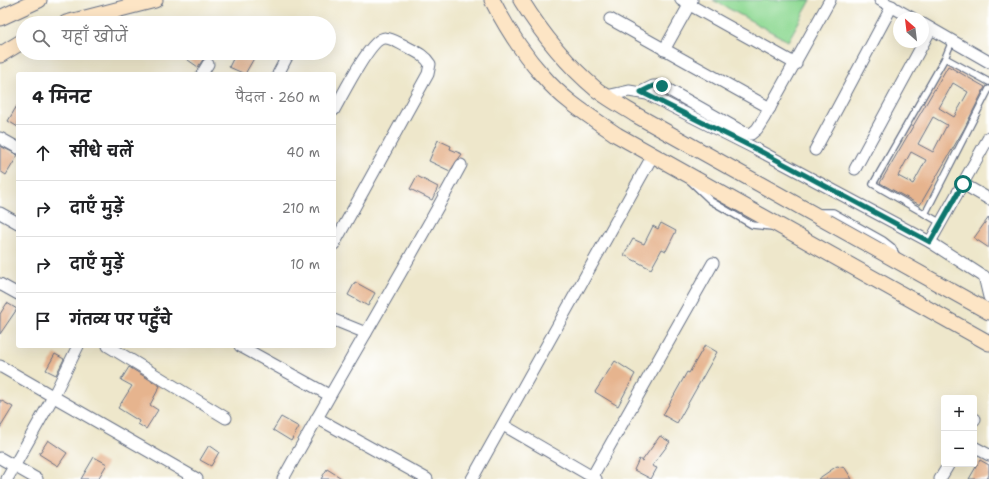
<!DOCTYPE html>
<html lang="hi">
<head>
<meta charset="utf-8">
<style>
	:root { --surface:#fff; --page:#f6f6f6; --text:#202124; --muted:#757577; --line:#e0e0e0 }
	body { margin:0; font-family:"Shantell Sans","Playpen Sans Deva",sans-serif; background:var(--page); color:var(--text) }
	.controls { position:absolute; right:12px; bottom:12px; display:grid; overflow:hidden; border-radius:4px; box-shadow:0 4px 16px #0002 }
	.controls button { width:36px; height:36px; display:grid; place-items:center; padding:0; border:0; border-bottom:1px solid var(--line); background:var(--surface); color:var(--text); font:20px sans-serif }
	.compass { position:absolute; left:893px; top:12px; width:36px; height:36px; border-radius:50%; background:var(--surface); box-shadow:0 4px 16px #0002; rotate:332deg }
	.stop { position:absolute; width:12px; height:12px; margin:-9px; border:3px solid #0f766e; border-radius:50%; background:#fff }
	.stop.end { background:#0f766e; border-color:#fff; box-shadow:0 1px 4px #0008 }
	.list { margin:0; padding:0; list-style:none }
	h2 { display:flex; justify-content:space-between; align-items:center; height:52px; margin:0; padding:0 16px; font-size:17px }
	h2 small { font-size:13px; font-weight:400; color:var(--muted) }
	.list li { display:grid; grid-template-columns:26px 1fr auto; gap:12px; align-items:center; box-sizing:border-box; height:56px; padding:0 16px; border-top:1px solid var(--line) }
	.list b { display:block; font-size:15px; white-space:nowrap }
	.list em { font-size:13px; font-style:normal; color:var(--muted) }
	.icon { flex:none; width:22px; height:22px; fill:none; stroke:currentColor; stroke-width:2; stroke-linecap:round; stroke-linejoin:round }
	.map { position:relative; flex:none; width:989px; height:479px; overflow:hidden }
	.search { position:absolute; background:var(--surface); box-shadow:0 4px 16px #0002; left:16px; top:16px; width:320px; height:44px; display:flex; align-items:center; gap:10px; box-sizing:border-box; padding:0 14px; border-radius:22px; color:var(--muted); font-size:15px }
	.panel { position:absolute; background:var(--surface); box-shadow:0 4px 16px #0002; left:16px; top:72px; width:320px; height:276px; border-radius:4px }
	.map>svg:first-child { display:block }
	.green { fill:#91da95; stroke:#56847a }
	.building { fill:#e6b48e; fill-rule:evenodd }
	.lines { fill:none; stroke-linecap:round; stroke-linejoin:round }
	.lane-casing { stroke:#656f84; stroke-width:8 }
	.street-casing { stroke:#656f84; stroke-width:13 }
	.secondary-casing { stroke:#656f84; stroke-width:17 }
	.lane { stroke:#fff; stroke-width:5.5 }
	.street { stroke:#fff; stroke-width:11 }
	.secondary { stroke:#fde5c5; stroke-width:15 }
	.route { stroke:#0f766e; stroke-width:5 }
</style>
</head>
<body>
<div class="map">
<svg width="989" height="479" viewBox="0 0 989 479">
	<rect width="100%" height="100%" fill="#fff"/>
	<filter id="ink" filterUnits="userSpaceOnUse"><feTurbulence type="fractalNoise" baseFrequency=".025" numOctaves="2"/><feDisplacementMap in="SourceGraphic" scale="8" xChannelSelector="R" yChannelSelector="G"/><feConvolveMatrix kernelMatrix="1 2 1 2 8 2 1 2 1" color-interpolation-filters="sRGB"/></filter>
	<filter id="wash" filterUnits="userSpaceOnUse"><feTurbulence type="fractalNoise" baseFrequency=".012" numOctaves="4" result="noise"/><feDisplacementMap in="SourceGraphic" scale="16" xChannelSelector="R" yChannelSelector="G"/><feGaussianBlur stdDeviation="0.9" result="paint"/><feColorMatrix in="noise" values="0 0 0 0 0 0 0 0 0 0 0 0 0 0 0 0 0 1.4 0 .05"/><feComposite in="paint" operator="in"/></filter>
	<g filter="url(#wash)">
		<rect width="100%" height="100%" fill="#eee7cb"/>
		<polygon class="green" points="713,0 811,0 788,41"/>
		<g id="blocks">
			<g class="building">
				<polygon points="178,53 213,53 210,57 204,58 198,67"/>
				<polygon points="236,53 257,53 245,74 229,67"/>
				<path d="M948,66l37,21 -21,42 -44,76 -40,-22zM953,83l15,9 -14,25 -15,-9zM933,117l14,8 -14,27 -15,-8zM911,152l15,8 -13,24 -15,-8z"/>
				<polygon points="18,104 18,127 8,121"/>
				<polygon points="438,140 451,146 450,149 462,154 450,171 429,161"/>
				<polygon points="0,146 18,155 6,175 0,171"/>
				<polygon points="417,176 438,187 432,200 410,189"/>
				<polygon points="989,217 989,248 974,238"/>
				<polygon points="661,223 676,231 666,251 662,249 651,269 624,255 633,239 644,244 653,226 658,229"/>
				<polygon points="355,282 375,293 368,306 348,295"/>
				<polygon points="7,303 17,309 0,334 0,314"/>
				<polygon points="705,345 717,352 677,423 663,415 687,372 689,373"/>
				<polygon points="55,354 64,359 56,375 46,370"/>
				<polygon points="615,361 635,374 618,406 595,392"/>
				<polygon points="129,367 160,386 150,405 158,410 146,429 138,424 139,421 118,408 132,386 121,380"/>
				<polygon points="0,400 13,407 0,428"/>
				<polygon points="281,417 299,427 291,441 273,430"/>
				<polygon points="660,436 670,442 652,466 657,468 651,479 634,470 639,459 642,461"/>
				<polygon points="48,440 67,453 58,466 39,454"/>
				<polygon points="209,445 219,452 211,466 200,460"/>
				<polygon points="94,457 107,464 98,479 81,479"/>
				<polygon points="980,460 989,465 989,475 987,479 969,479"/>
				<polygon points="837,466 845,468 852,479 818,479"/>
				<polygon points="327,469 343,479 321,479"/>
			</g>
		</g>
	</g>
	<g filter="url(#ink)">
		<use href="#blocks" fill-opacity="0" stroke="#656f84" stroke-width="1"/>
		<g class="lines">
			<g class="lane-casing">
				<g id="lane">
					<polyline points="945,58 952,41"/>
					<polyline points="691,182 711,201 752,225 772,227"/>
					<polyline points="816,212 833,212 883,240 892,247 897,256"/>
					<polyline points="925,214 989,89"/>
					<polyline points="941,223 873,184 945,58 989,82"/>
				</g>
			</g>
			<g class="street-casing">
				<g id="street">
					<polyline points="681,0 796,64"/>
					<polyline points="880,0 912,18"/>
					<polyline points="610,19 770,108"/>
					<polyline points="923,24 989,62"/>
					<polyline points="664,50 692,0"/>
					<polyline points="202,74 208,64"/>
					<polyline points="278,74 289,53"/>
					<polyline points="641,92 653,86 662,86 743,132 751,134 757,129 764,118 830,0"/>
					<polyline points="606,96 629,91 647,94 756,149 930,242 989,280"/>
					<path d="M334,110c7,-12 37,-73 51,-72 6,0 14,5 20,8 9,5 19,8 25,18l-2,10 -94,170"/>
					<polyline points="0,138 18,148"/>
					<polyline points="815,150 892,6"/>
					<polyline points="855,169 931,29"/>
					<polyline points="963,184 989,199"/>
					<polyline points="0,213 18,223"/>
					<polyline points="930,242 989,137"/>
					<polyline points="984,276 989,297"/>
					<polyline points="0,284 18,294"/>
					<polyline points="334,320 366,333"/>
					<polyline points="108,346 226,418"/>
					<polyline points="240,346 329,395"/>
					<polyline points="0,366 197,479"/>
					<polyline points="317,418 427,479"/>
					<polyline points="974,420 975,419"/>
					<polyline points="503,425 596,479"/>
					<polyline points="974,447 989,455"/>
					<polyline points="0,458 37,479"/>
					<polyline points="592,477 713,263"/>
					<polyline points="7,479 53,397 78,346"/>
					<path d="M283,479c58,-106 121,-208 178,-314"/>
					<polyline points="472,479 653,155"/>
					<polyline points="940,479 949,464"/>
				</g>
			</g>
			<g class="secondary-casing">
				<g id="secondary">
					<path d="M492,0c14,27 31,54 51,76 20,24 48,41 74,59l372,208"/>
					<path d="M521,0c21,34 45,64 76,90 12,9 26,17 39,25l353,197"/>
					<polyline points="0,18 39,0"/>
					<polyline points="66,23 155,0"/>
					<polyline points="0,55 23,41"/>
				</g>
			</g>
			<use href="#lane" class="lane"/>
			<use href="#street" class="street"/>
			<use href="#secondary" class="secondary"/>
		</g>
	</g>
	<g class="lines" filter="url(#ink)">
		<polyline class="route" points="662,86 653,86 641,92 756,149 930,242 963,184"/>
	</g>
</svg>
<div class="controls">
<button>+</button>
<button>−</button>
</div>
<svg class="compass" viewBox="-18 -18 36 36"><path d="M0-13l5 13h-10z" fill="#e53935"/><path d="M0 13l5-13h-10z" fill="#757577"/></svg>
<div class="stop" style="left:963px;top:184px"></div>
<div class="stop end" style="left:662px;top:86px"></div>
<div class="search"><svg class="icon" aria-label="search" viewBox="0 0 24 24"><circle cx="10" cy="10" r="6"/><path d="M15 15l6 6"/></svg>यहाँ खोजें</div>
<section class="panel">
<h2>4 मिनट<small>पैदल · 260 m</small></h2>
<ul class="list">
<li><svg class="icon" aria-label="ahead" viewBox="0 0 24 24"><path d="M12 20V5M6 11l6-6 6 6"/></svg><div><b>सीधे चलें</b></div><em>40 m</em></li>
<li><svg class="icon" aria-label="right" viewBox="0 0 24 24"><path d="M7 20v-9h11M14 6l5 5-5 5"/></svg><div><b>दाएँ मुड़ें</b></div><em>210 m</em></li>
<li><svg class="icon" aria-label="right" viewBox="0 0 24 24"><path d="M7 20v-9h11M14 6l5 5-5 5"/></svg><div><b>दाएँ मुड़ें</b></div><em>10 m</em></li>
<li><svg class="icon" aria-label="arrive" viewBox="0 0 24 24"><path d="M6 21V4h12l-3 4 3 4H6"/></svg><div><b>गंतव्य पर पहुँचे</b></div></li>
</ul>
</section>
</div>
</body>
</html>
